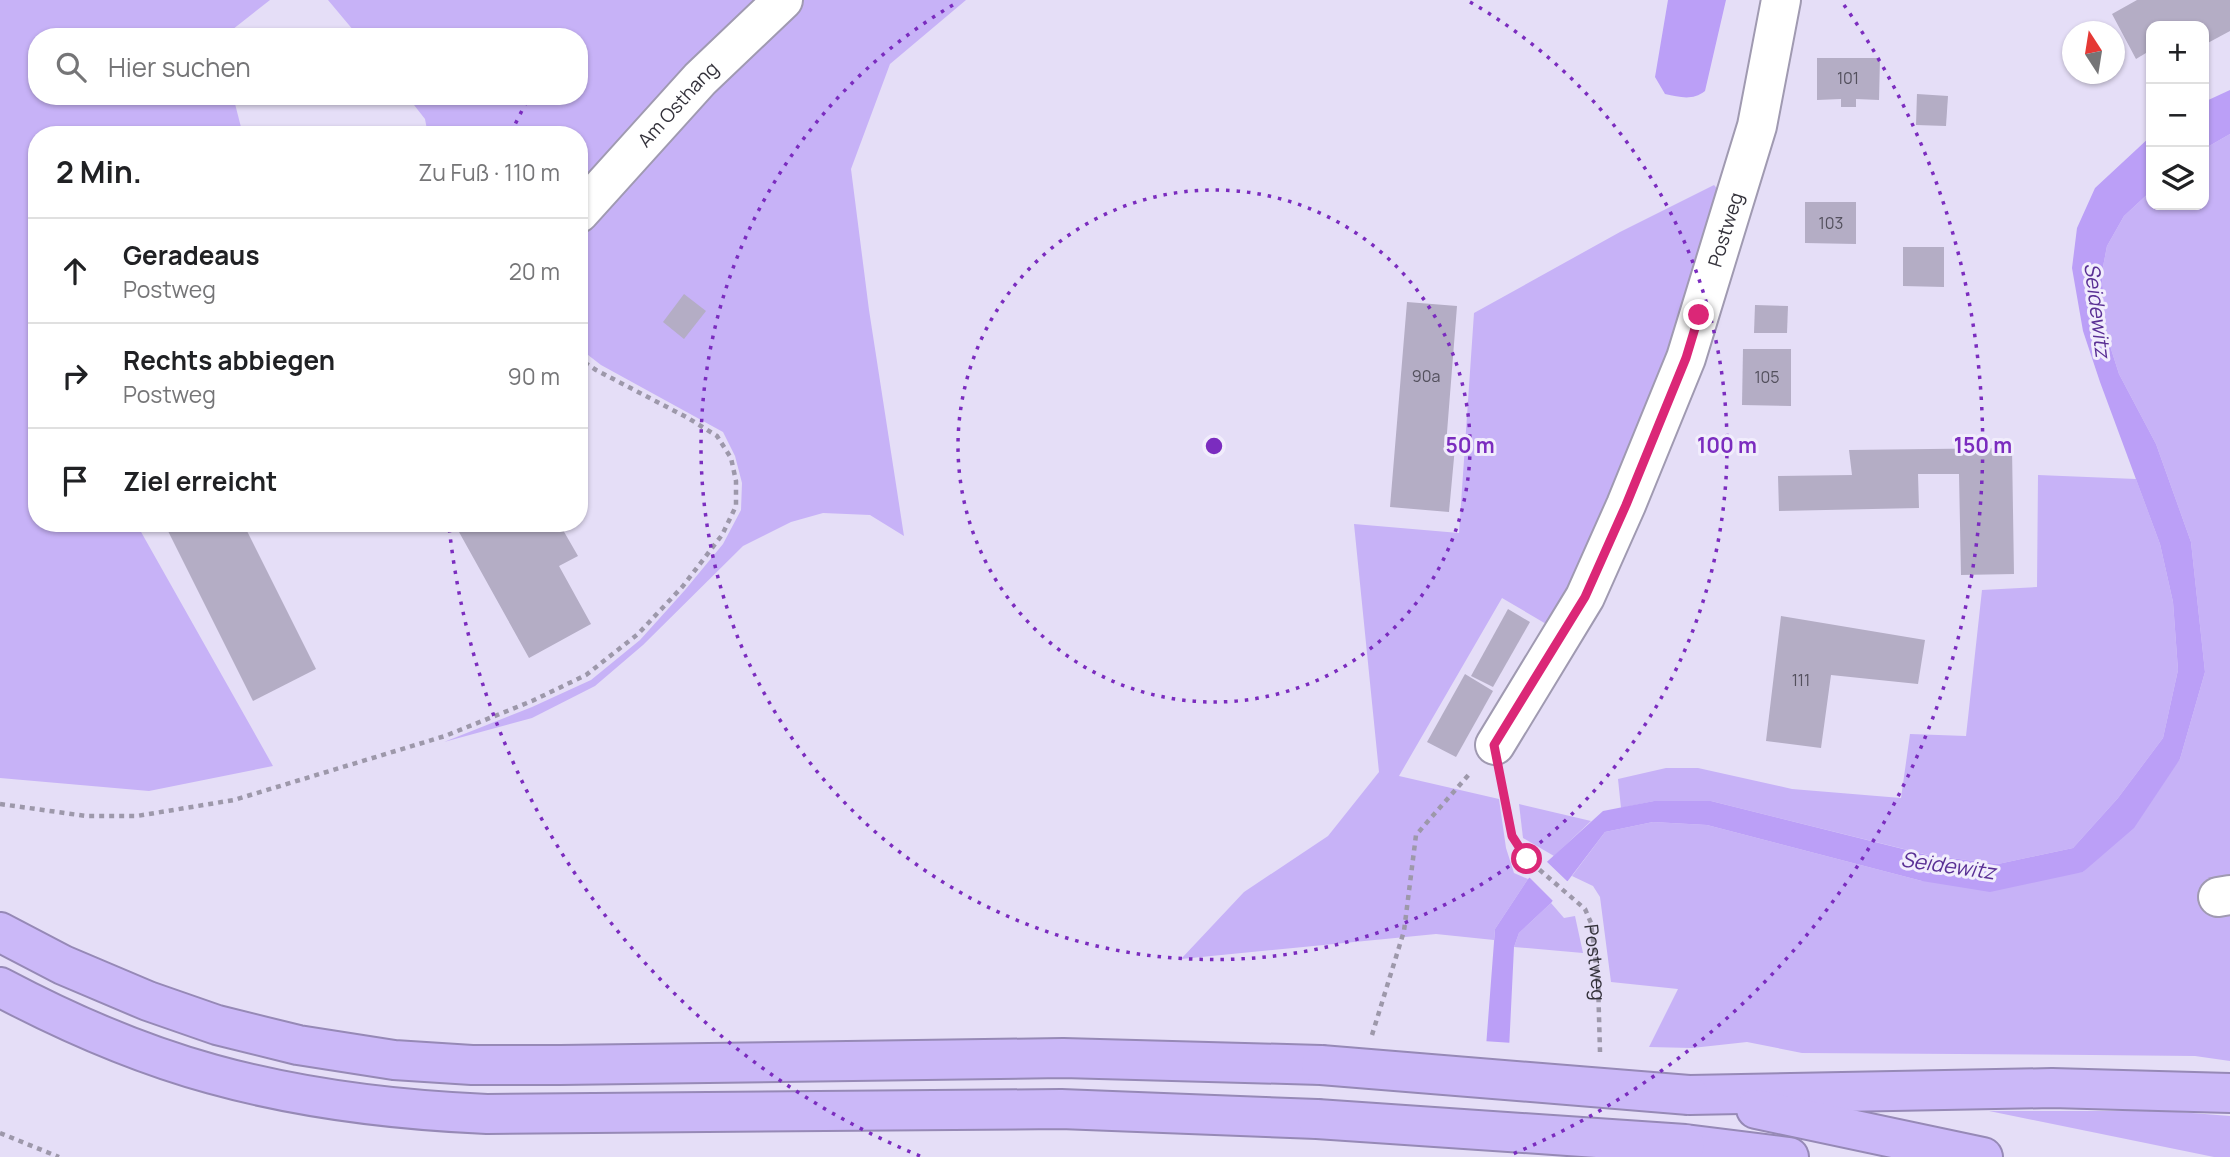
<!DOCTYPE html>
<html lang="de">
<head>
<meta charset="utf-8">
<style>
	:root { --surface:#fff; --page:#f6f6f6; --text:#202124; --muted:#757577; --line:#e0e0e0 }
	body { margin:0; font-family:Manrope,sans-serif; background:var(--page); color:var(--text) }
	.controls { position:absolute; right:21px; top:21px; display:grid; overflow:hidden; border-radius:14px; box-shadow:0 2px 5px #0004 }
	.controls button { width:63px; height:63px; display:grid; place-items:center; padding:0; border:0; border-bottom:2px solid var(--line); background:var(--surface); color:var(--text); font:35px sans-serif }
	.compass { position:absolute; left:2062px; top:21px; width:63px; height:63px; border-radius:50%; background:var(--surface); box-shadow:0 2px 5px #0004; rotate:348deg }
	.stop { position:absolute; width:21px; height:21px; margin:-16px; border:5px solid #db2777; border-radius:50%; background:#fff }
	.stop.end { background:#db2777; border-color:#fff; box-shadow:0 2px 7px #0008 }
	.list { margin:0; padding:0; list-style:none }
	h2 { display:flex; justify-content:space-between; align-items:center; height:91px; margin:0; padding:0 28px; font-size:30px }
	h2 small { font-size:23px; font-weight:400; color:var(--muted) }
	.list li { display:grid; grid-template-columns:46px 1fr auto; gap:21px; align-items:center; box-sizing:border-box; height:105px; padding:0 28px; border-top:2px solid var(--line) }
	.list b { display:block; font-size:26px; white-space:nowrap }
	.list p { margin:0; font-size:23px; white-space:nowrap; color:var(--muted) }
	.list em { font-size:23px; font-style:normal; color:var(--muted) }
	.icon { flex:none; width:38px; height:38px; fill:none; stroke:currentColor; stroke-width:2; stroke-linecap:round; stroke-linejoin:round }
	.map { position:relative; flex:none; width:2230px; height:1157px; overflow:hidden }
	.search { position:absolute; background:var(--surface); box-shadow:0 2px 5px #0004; left:28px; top:28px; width:560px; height:77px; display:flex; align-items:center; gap:18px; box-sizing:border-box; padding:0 24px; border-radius:28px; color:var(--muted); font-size:26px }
	.panel { position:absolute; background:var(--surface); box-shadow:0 2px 5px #0004; left:28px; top:126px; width:560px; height:406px; border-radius:28px }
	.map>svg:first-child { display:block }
	.green { fill:#c7b2f7 }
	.water { fill:#bb9ff7 }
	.pier { fill:#e5def7 }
	.building { fill:#b4adc5 }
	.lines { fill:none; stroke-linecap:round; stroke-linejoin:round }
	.minor-casing { stroke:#a09ab1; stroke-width:42 }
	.highway-casing { stroke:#9689b6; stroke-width:42 }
	.path { stroke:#9d98aa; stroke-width:4.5; stroke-dasharray:5 5; stroke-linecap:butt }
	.minor { stroke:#fff; stroke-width:38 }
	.highway { stroke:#cbb8f8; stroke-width:38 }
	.highway-bridge-casing { stroke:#9689b6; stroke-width:42; stroke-linecap:butt }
	.highway-bridge { stroke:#cbb8f8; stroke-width:38 }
	.route { stroke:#db2777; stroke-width:9 }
	.ring { fill:none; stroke:#7b2cbf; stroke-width:3.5; stroke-dasharray:3.5 7 }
	.labels { text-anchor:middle; stroke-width:6; stroke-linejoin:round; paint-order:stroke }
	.number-label { font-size:16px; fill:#53505d }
	.street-label { font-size:19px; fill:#33313a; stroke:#f1edfc }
	.water-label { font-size:21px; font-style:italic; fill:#592f94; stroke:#f1edfc }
	.centre { fill:#7b2cbf; stroke:#f1edfc; stroke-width:3.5 }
	.ring-label { font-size:21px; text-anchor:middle; font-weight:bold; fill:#7b2cbf; stroke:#f1edfc; stroke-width:6; stroke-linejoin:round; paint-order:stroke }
</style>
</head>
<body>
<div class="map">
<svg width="2230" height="1157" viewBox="0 0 2230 1157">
	<rect width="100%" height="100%" fill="#e5def7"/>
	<g class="green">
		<polygon points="0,0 270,0 223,37 37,37 37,96 233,96 243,135 37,135 37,523 136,523 273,766 149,791 0,778"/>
		<polygon points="328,0 774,0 579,206 579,135 428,135 425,119 407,96 579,96 579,37 359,37"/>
		<polygon points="795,0 966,0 890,64 851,169 869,310 904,536 870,515 823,513 791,522 743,546 643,645 595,686 532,718 444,742 532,707 591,680 640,640 685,590 723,544 741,510 742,483 735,456 723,432 601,365 579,348 579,225"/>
		<polygon points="2230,134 2230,1061 2195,1056 2092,1055 1802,1053 1747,1042 1692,1048 1649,1047 1678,989 1611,982 1600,897 1593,886 1572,876 1605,832 1653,822 1707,825 1922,881 2083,872 2180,759 2205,672 2191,542 2156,444 2119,374 2105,330 2102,272 2107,246 2124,216 2151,191 2151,205 2204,205 2204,149"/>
		<polygon points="1714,185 1722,194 1682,319 1613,503 1553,628 1502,598 1399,776 1499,799 1506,848 1514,873 1528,879 1495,929 1494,940 1436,934 1181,959 1244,892 1328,836 1379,772 1354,524 1459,533 1474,313 1620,232"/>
		<polygon points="2038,475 2136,479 2160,544 2173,602 2178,670 2163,738 2118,798 2073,848 1998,864 1928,855 1711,801 1654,801 1621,808 1618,779 1666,768 1698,768 1792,789 1901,798 1910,734 1966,736 1982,590 2037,587"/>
		<polygon points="1519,804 1591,821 1554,856 1523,838"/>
		<polygon points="1551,903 1564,918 1575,916 1583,953 1514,947 1519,933"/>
		<polygon points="1989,1111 2166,1111 2230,1116 2230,1157 2214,1157"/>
	</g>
	<g class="water">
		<path d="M1668,0h58l-21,91c-13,10 -25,6 -40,3l-10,-17z"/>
		<polygon points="2230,90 2230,134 2204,149 2204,102"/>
		<polygon points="2151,136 2151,191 2124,216 2107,246 2102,272 2105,330 2119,374 2156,444 2191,542 2205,672 2180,759 2134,828 2083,872 1990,892 1922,881 1707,825 1653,822 1605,832 1551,903 1519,933 1514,947 1509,1050 1486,1047 1495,929 1528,879 1603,811 1654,801 1711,801 1927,855 1998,864 2073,848 2118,798 2163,738 2178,670 2173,602 2160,544 2100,382 2083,331 2072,268 2077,228 2095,188"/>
	</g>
	<g class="pier">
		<polygon points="1545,860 1567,881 1572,882 1555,903 1527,875"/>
		<polygon points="1483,1041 1513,1043 1525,1157 1494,1157"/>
	</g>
	<g class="building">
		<polygon points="2137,0 2230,0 2230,31 2204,45 2204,26 2151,26 2151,50 2136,59 2112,14"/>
		<polygon points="1817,58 1880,58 1879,100 1856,99 1856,107 1841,107 1841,99 1817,100"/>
		<polygon points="1917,94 1948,96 1946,126 1916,125"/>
		<polygon points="1805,202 1856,202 1856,244 1805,243"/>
		<polygon points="1903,247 1944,247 1944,287 1903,286"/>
		<polygon points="684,294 706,311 684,339 663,322"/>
		<polygon points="1407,302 1457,306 1446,445 1455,447 1449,512 1390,507"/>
		<polygon points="1755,305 1788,306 1787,333 1754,333"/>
		<polygon points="1743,349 1791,349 1791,406 1742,405"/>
		<polygon points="2012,448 2014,574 1961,575 1959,474 1918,474 1919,508 1779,511 1778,476 1852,475 1849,450"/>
		<polygon points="164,523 243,523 316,669 253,701"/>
		<polygon points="454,523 559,523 578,556 559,566 591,624 529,658"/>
		<polygon points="1508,609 1530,622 1493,687 1471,676"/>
		<polygon points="1781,616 1925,640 1918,684 1831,675 1821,748 1766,741"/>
		<polygon points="1465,674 1493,691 1456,757 1427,742"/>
	</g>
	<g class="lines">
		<g class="minor-casing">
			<g id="minor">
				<path id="s2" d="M579,213l121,-134 83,-79"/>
				<path id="s3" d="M1495,745l90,-148 41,-92 60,-147 71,-232 24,-126"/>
				<polyline points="2218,897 2230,895"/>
			</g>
		</g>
		<g class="highway-casing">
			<g id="highway">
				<polyline points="0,932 63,965 148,1001 217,1025 298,1045 394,1060 472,1065 560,1065 1063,1058 1321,1065"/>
				<path d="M0,987c68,36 139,67 212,87 90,25 182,36 275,40l574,-5 256,10"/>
				<polyline points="1689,1095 2052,1088 2230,1093"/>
				<polyline points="1756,1109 1983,1157"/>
				<polyline points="1685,1144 1789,1157"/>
			</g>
		</g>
		<g class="path">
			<path id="s1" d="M1501,781l11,55 15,23 58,50 6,14 7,58 2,71"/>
			<polyline points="0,804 86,816 137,816 234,800 445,736 532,701 586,675 638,634 683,586 722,535 736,506 736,481 731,458 717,436 688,418 596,370 579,359"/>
			<polyline points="1372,1035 1404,931 1416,835 1471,772"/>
			<polyline points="0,1133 59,1157"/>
		</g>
		<use href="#minor" class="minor"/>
		<use href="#highway" class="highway"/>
		<g class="highway-bridge-casing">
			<g id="highway-bridge">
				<polyline points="1321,1065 1689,1095"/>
				<polyline points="1317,1119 1685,1144"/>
			</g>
		</g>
		<use href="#highway-bridge" class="highway-bridge"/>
	</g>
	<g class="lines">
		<polyline class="route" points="1527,859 1512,836 1494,745 1585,597 1626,505 1686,358 1699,315"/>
	</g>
	<g class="ring">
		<circle cx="1214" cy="446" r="256"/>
		<path d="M1470 2A513 513 0 1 1 958 2"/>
		<path d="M920 1156A769 769 0 0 1 449 526M511 133A769 769 0 0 1 529 97M1844 5A769 769 0 0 1 1508 1156"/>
	</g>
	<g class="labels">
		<g class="number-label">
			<text x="1848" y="84">101</text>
			<text x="1831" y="229">103</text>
			<text x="1426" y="382">90a</text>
			<text x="1767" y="383">105</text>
			<text x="1801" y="686">111</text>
		</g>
		<g class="street-label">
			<text dy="7" stroke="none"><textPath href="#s2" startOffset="147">Am Osthang</textPath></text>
			<text dy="7" stroke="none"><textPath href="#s3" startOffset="567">Postweg</textPath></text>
			<text dy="7" stroke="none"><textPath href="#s1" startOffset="215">Postweg</textPath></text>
		</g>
		<g class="water-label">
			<text transform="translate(2097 310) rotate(83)" y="7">Seidewitz</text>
			<text transform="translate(1948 866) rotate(8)" y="7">Seidewitz</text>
		</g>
	</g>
	<circle cx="1214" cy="446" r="10" class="centre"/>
	<g class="ring-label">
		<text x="1470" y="453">50 m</text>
		<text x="1727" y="453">100 m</text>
		<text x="1983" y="453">150 m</text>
	</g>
</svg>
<div class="controls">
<button>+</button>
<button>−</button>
<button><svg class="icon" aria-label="layers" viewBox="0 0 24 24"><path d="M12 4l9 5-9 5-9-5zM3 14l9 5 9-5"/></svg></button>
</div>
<svg class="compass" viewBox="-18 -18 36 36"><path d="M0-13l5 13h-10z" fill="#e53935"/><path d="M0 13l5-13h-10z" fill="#757577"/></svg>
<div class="stop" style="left:1527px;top:859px"></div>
<div class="stop end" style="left:1699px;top:315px"></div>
<div class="search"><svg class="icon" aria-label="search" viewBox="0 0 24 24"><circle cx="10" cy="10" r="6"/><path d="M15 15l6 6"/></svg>Hier suchen</div>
<section class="panel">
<h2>2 Min.<small>Zu Fuß · 110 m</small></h2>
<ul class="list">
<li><svg class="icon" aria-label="ahead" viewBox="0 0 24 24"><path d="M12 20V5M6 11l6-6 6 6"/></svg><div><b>Geradeaus</b><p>Postweg</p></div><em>20 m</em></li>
<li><svg class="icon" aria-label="right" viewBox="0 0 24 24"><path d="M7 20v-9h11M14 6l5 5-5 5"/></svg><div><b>Rechts abbiegen</b><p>Postweg</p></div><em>90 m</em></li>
<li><svg class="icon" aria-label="arrive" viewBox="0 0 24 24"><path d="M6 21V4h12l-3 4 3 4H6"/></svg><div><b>Ziel erreicht</b></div></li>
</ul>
</section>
</div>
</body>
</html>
